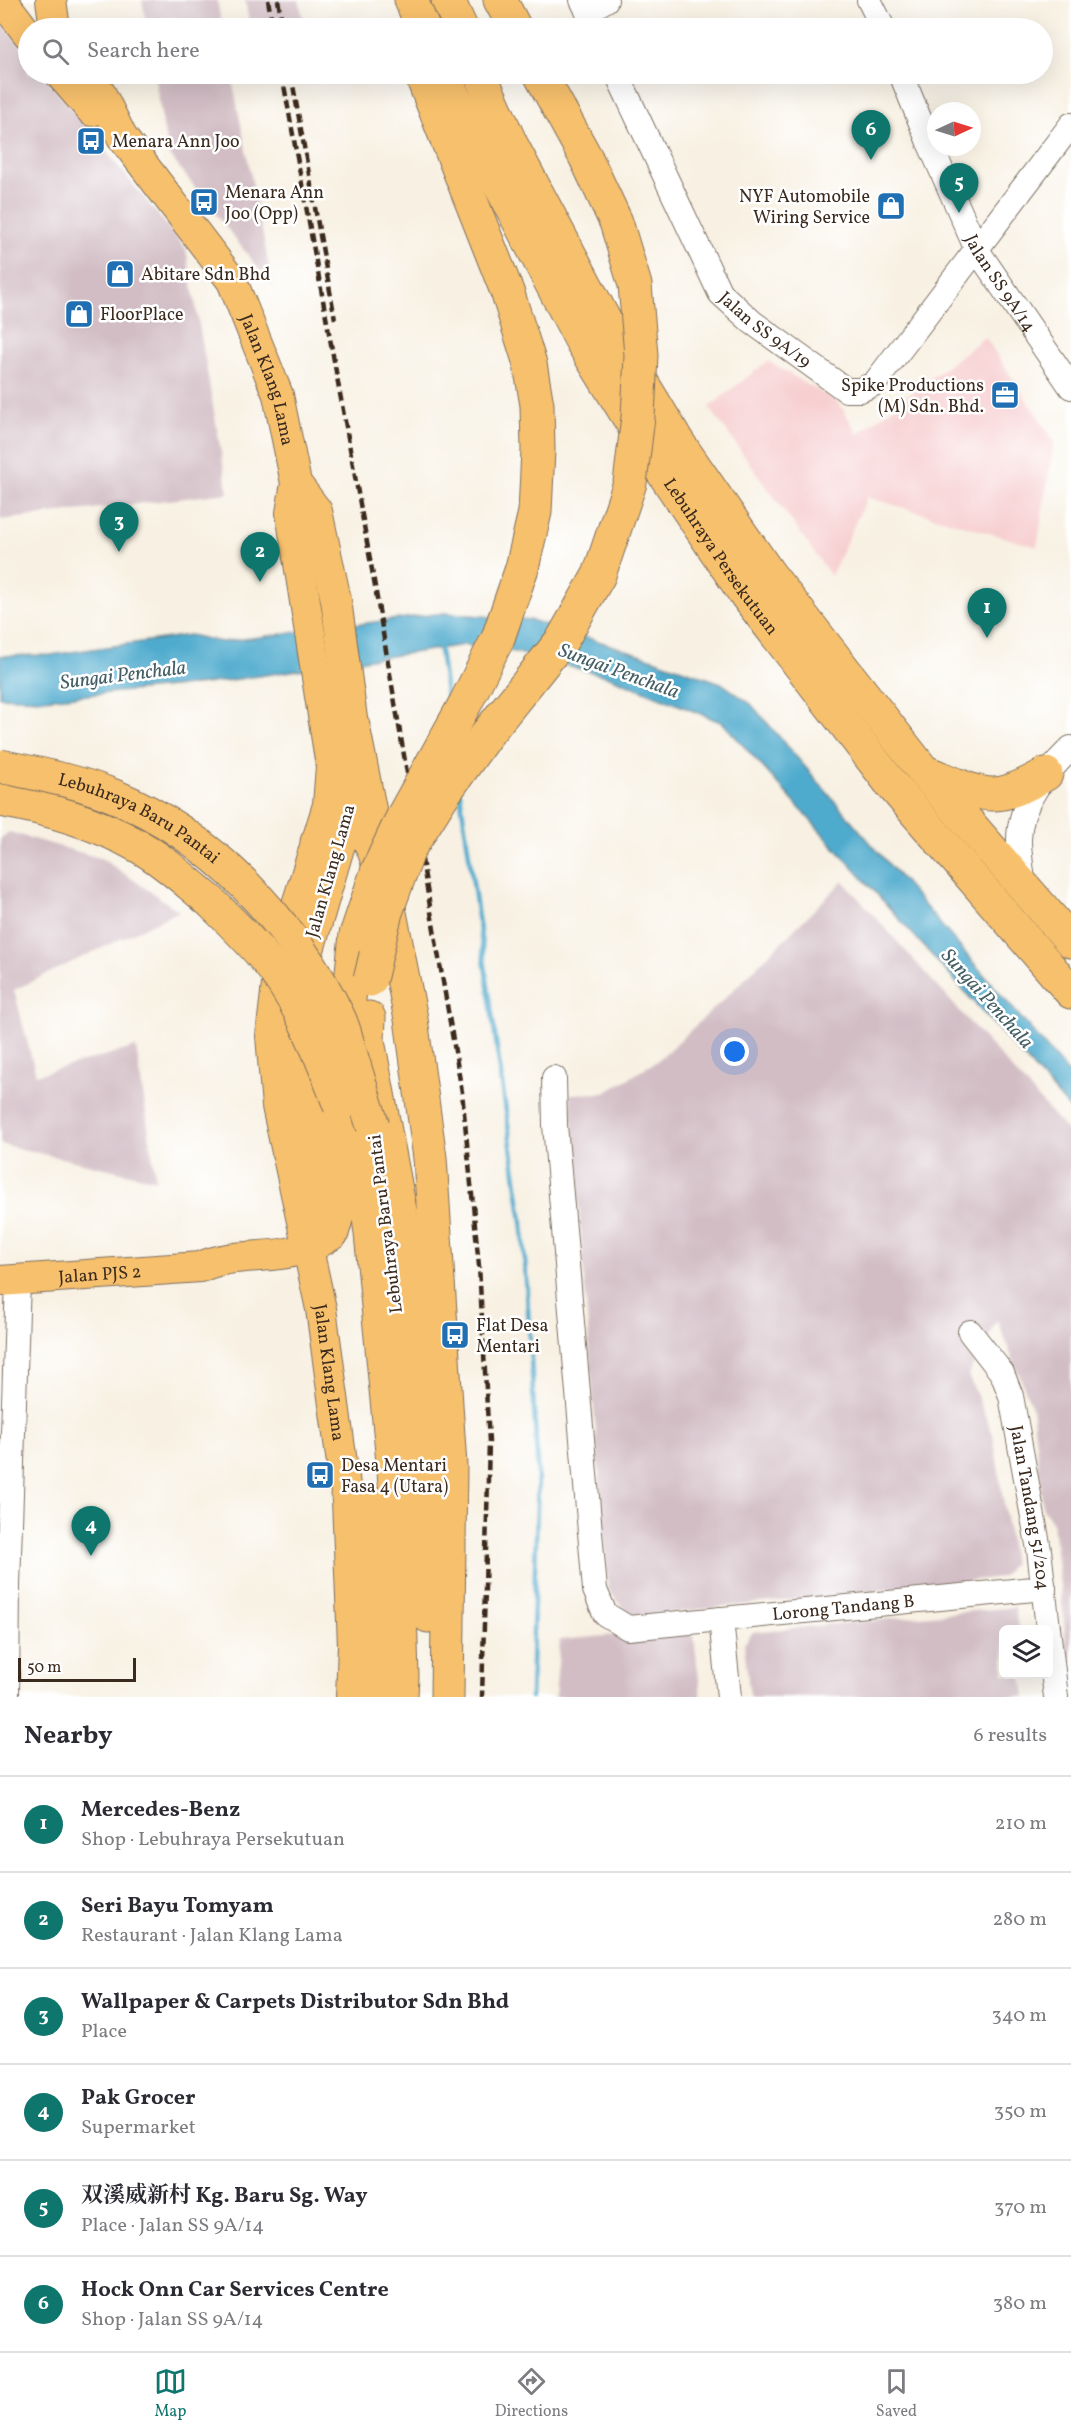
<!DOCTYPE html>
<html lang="en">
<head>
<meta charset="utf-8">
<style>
	:root { --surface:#fff; --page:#f2f2f3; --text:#2b2b33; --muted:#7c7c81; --line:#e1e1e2; --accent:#0f766e }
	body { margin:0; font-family:Vollkorn,"Noto Serif SC",serif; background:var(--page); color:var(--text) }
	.controls { position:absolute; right:18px; bottom:18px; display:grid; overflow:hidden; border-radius:9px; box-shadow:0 6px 24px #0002 }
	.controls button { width:54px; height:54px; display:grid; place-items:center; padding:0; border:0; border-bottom:2px solid var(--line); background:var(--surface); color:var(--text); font:30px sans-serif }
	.compass { position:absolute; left:927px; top:102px; width:54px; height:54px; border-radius:50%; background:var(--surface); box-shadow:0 6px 24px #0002; rotate:86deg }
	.scale { position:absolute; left:18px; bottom:15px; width:118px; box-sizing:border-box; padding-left:6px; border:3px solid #3b2a1e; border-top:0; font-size:16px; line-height:21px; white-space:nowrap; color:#3b2a1e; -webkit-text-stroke:4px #fff; paint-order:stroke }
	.you { position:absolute; left:735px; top:1052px; width:21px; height:21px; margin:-15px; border:4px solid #fff; border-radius:50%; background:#1a73e8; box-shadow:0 0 0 9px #1a73e833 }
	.badge { display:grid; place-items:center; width:39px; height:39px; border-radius:50%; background:var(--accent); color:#fff; font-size:20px; font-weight:700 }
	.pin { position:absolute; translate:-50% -50px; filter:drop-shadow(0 2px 3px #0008) }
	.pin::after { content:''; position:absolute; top:32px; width:21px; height:18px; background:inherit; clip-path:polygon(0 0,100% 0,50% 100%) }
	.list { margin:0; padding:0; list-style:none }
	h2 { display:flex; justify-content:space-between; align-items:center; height:78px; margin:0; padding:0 24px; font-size:26px }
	h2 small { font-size:20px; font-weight:400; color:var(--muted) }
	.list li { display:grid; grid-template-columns:39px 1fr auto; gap:18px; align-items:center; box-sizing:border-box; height:96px; padding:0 24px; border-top:2px solid var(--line) }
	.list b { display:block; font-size:22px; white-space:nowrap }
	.list p { margin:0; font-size:20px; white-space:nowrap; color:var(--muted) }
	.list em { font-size:20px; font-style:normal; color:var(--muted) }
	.icon { flex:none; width:33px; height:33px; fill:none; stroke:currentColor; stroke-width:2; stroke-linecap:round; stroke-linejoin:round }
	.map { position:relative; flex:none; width:1071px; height:1697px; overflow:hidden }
	.search { position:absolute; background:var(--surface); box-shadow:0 6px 24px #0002; left:18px; right:18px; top:18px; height:66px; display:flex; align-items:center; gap:15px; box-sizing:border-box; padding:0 21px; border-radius:33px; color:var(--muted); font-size:22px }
	.sheet { height:654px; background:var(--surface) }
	nav { display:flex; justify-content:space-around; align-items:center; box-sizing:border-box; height:84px; border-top:2px solid var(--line); background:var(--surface); font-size:16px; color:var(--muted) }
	nav a { display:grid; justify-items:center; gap:3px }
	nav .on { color:var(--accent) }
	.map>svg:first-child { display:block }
	.built { fill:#f7cfd0 }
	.industrial { fill:#d2bdc5 }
	.water { fill:#50abce; stroke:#466a76; stroke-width:1.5 }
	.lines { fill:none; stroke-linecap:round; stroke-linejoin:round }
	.stream { stroke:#50abce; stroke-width:4.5 }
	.minor-casing { stroke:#7d7063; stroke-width:26 }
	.major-casing { stroke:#7d7063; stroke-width:32 }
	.highway-casing { stroke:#7d7063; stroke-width:35 }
	.minor { stroke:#fff; stroke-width:24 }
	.major { stroke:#f7c06c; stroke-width:30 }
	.highway { stroke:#f7c06c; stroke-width:33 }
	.rail { stroke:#3b2a1e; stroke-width:4.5; stroke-dasharray:9 4.5; stroke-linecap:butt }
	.highway-bridge-casing { stroke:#7d7063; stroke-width:35; stroke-linecap:butt }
	.highway-bridge { stroke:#f7c06c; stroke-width:33 }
	.labels { text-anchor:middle; stroke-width:5; stroke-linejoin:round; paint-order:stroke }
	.poi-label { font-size:18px; fill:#3b2a1e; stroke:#fff; text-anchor:start }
	.street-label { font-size:18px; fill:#3b2a1e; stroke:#fff }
	.water-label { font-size:20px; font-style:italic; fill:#435e64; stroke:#fff }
</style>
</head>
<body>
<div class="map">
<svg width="1071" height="1697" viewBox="0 0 1071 1697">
	<rect width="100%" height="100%" fill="#fff"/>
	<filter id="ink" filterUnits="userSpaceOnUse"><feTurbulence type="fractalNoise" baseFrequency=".0167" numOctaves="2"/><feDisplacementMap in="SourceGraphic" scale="12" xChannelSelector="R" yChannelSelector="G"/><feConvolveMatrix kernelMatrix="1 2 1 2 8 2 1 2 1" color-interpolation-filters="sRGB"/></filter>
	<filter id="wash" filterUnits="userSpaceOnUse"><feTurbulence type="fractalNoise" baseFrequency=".008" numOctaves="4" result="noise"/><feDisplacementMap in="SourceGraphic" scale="24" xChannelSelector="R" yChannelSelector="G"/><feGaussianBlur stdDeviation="1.35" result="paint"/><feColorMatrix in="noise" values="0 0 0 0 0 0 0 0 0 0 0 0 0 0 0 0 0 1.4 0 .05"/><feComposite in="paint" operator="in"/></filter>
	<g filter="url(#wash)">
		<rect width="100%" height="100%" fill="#f8f1e3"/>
		<polygon class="built" points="985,337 1054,441 1037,547 867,497 831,576 709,407 768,361 839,403 858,434"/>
		<g class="industrial">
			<polygon points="142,0 217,0 222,28 147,28"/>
			<polygon points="245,0 299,0 305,28 250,28"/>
			<polygon points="0,20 28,55 28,74 43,74 186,249 228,493 0,520"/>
			<polygon points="154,74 231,74 273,287 168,153"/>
			<polygon points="9,832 103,859 179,911 14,990 36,1075 136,1047 156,1180 0,1144 0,839"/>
			<polygon points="843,881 1071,1135 1071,1686 1053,1523 1043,1508 1032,1407 997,1320 968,1375 993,1434 1013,1563 1002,1577 630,1617 608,1589 570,1094 605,1093 657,1061 720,1003"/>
			<polygon points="1015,1607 1018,1629 1004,1630 1004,1674 1022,1675 1025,1697 750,1697 744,1644 753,1632"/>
			<polygon points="693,1628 701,1697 555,1697 560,1640"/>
		</g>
		<polygon class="water" points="444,613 531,620 636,653 721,683 751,704 1071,1076 1071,1110 723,723 610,677 515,652 464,645 205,684 43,699 0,697 0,656 51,655 190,635 221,642"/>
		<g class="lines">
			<g class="stream">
				<polyline points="439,644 448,707"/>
				<polyline points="460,793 523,1228 538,1475 531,1697"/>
			</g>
		</g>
	</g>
	<g filter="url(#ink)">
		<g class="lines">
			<g class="minor-casing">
				<g id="minor">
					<polyline points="582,0 596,28"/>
					<polyline points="869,0 883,28"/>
					<polyline points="587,11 606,0"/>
					<path id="s1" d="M617,74l103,219 32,29 94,68h14l14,-6 197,-259"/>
					<path id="s2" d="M901,74l27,66 49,110 94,137"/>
					<path d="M1024,887c-2,-16 -5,-32 -5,-47 0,-38 27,-67 52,-92"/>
					<path id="s3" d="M554,1078l1,47 40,465 10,24 23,14 416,-40"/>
					<path id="s4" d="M970,1332l32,41 9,23 28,154 17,147"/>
					<polyline points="721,1619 729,1697"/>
					<polyline points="7,1697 8,1585 18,1280"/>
				</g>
			</g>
			<g class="major-casing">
				<g id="major">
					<polyline points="2,0 28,34"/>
					<polyline points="51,0 55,28"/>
					<polyline points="60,74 92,111"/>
					<path id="s5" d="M85,74l16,20 21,43 110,144 46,114 18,88 -5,30 40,253 -3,39 -48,154 -9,77 6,70 44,203 26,191 6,145 -2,52"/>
					<polyline points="296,483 317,511 336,600 353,726 354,786 345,827 299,984 294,1039 297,1083 311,1161 319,1229"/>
					<path id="s6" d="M0,1281l200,-14c36,-16 70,-6 107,-19"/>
				</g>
			</g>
			<g class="highway-casing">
				<g id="highway">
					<polyline points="411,0 423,28"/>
					<polyline points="448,0 461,28"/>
					<polyline points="500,0 515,28"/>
					<polyline points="421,74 508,294 530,364 537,405 538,450 535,512 522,568"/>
					<path id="s7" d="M442,74l140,268 78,126 83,123 149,194 179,207"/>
					<polyline points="480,74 511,144 606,323 679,444 769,574 925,773 1071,941"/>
					<polyline points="540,74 586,158"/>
					<polyline points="353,726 411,1019 430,1158 450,1466 447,1697"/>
					<path d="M930,774c56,21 59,32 116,0"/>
					<path d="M0,800c50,9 96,22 140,47 26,15 48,36 71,55"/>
					<path d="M317,842c15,-14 35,-22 51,-3 5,6 7,16 10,23"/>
					<polyline points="356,935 349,999 349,1064 371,1233 397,1504 402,1677 401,1697"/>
					<polyline points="369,1018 368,1041 402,1221 412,1335 428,1616"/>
					<polyline points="307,1248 332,1233 341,1202 328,1099 327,1075"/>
					<polyline points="375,1504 376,1697"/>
				</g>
			</g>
			<use href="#minor" class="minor"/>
			<use href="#major" class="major"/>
			<use href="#highway" class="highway"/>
			<g class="rail">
				<polyline points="268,0 273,28"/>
				<polyline points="278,0 283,28"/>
				<polyline points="282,74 374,581 462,1092 479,1266 489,1442 482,1697"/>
				<polyline points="291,74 335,319"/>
			</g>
			<g class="highway-bridge-casing">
				<g id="highway-bridge">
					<path id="s8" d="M0,766c38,8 78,15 114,30 98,40 180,127 225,222 5,10 8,23 11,34 8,25 15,50 23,74"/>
					<path d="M211,902c17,17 35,34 51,53 37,42 58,98 78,151"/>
					<polyline points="356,935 377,872 404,814 465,704 498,638 522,568"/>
					<polyline points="370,980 386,912 409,849 443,795 486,735 562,640 599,575 630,483 638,417 641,355 635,285 616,222 586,158"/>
				</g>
			</g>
			<use href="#highway-bridge" class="highway-bridge"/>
		</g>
	</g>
	<defs>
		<g id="bus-square" transform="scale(1.5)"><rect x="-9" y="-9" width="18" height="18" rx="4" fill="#1f6fb2" stroke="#fff"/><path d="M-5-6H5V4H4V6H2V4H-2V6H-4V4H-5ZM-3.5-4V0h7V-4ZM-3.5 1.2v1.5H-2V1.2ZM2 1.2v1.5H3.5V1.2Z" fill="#fff"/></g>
		<g id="shop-square" transform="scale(1.5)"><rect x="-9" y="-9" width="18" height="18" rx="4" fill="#1f6fb2" stroke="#fff"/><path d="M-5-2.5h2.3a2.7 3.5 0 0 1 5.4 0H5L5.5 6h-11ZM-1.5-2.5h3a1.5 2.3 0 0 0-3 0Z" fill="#fff"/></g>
		<g id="office-square" transform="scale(1.5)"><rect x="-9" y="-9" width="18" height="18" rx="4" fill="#1f6fb2" stroke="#fff"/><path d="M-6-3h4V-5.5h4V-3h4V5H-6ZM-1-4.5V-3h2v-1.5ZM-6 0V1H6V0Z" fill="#fff"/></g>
	</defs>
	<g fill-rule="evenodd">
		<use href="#bus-square" x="91" y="141"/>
		<use href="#bus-square" x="204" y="202"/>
		<use href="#shop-square" x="891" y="206"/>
		<use href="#shop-square" x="120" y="274"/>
		<use href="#shop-square" x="79" y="314"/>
		<use href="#office-square" x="1005" y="395"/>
		<use href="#bus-square" x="455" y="1335"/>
		<use href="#bus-square" x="320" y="1475"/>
	</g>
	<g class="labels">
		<g class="poi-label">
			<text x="112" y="147">Menara Ann Joo</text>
			<text x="225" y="198">Menara Ann<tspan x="225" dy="21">Joo (Opp)</tspan></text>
			<text x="870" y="202" text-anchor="end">NYF Automobile<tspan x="870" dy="21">Wiring Service</tspan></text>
			<text x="141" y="280">Abitare Sdn Bhd</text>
			<text x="100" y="320">FloorPlace</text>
			<text x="984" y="391" text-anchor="end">Spike Productions<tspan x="984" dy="21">(M) Sdn. Bhd.</tspan></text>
			<text x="476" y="1331">Flat Desa<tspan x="476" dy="21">Mentari</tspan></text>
			<text x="341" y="1471">Desa Mentari<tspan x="341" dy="21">Fasa 4 (Utara)</tspan></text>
		</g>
		<g class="street-label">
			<text dy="6" stroke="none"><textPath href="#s2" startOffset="232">Jalan SS 9A/14</textPath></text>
			<text dy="6" stroke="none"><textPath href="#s1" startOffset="300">Jalan SS 9A/19</textPath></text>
			<text dy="6" stroke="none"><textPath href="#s5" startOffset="360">Jalan Klang Lama</textPath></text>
			<text dy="6" stroke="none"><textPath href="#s7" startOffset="558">Lebuhraya Persekutuan</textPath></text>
			<text dy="6" stroke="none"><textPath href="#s8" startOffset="150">Lebuhraya Baru Pantai</textPath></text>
			<text transform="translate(330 871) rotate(-74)" y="6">Jalan Klang Lama</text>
			<text transform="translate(385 1224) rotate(-97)" y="6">Lebuhraya Baru Pantai</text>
			<text dy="6" stroke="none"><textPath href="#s6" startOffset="100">Jalan PJS 2</textPath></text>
			<text dy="6" stroke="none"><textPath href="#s5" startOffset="1374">Jalan Klang Lama</textPath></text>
			<text dy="6" stroke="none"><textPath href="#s4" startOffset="190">Jalan Tandang 51/204</textPath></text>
			<text dy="6" stroke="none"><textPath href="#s3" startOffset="783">Lorong Tandang B</textPath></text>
		</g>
		<g class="water-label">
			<text transform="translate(619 670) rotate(20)" y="7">Sungai Penchala</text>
			<text transform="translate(123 674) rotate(-7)" y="7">Sungai Penchala</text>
			<text transform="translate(988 998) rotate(48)" y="7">Sungai Penchala</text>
		</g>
	</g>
</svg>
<div class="controls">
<button><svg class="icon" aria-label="layers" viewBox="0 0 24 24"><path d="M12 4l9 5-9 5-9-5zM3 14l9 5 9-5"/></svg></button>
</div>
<svg class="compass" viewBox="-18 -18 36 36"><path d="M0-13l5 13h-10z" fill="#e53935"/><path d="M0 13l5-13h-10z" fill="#7c7c81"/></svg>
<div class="scale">50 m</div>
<div class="you"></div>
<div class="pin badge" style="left:987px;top:638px">1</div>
<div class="pin badge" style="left:260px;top:582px">2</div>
<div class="pin badge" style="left:119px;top:552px">3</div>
<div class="pin badge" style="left:91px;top:1556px">4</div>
<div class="pin badge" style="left:959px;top:213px">5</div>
<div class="pin badge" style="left:871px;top:160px">6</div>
<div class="search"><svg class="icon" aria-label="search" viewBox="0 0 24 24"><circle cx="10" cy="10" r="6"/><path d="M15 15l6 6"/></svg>Search here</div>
</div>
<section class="sheet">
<h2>Nearby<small>6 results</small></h2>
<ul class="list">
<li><span class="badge">1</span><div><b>Mercedes-Benz</b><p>Shop · Lebuhraya Persekutuan</p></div><em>210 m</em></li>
<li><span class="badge">2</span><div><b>Seri Bayu Tomyam</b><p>Restaurant · Jalan Klang Lama</p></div><em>280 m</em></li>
<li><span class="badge">3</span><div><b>Wallpaper &amp; Carpets Distributor Sdn Bhd</b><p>Place</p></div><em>340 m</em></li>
<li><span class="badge">4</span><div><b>Pak Grocer</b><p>Supermarket</p></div><em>350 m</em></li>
<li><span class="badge">5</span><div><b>双溪威新村 Kg. Baru Sg. Way</b><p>Place · Jalan SS 9A/14</p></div><em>370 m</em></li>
<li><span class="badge">6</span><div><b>Hock Onn Car Services Centre</b><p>Shop · Jalan SS 9A/14</p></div><em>380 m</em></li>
</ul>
</section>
<nav>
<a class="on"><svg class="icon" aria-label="map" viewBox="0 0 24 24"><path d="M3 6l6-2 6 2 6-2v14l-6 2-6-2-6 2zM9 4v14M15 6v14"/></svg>Map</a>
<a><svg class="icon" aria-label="directions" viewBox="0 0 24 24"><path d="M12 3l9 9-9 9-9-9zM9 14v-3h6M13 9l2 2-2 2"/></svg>Directions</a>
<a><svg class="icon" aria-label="saved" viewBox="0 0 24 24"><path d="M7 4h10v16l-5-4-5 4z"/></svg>Saved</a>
</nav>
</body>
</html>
